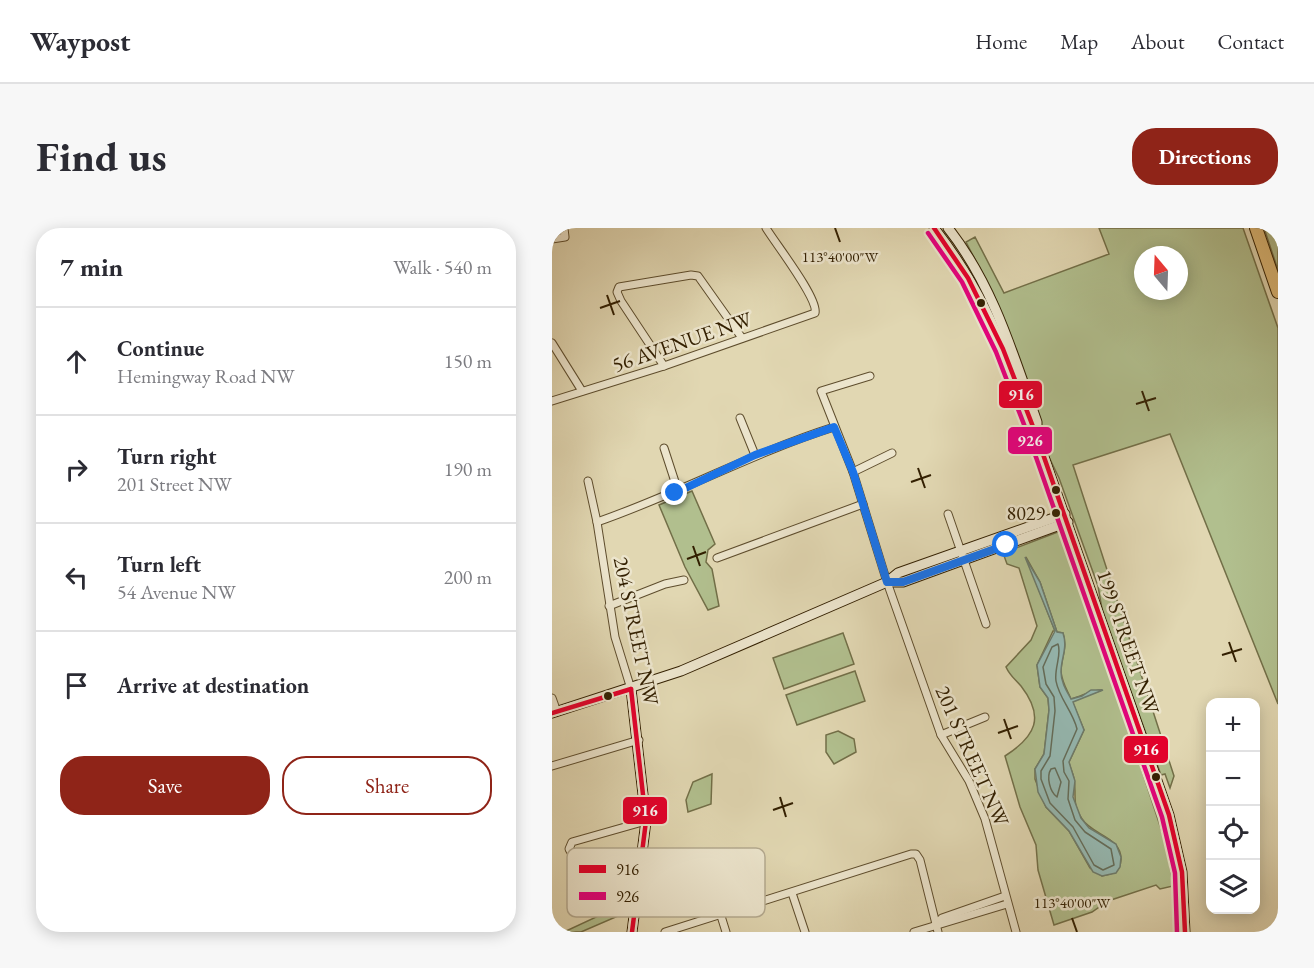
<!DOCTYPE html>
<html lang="en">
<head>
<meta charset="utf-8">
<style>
	:root { --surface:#fff; --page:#f7f7f7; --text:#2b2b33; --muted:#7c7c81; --line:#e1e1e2; --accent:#8f2418 }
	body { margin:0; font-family:"EB Garamond",serif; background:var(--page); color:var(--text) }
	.controls { position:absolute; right:18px; bottom:18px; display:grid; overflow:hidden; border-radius:12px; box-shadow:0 3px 15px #0003 }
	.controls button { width:54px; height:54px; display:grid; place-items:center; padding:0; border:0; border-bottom:2px solid var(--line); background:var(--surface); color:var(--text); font:30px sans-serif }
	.compass { position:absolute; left:582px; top:18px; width:54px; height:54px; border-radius:50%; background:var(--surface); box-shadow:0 3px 15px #0003; rotate:341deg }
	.stop { position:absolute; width:18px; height:18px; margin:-14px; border:4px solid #1a73e8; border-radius:50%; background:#fff }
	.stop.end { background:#1a73e8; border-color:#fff; box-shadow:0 2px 6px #0008 }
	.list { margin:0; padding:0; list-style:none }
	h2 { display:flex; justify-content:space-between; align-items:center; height:78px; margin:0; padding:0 24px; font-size:26px }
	h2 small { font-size:20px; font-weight:400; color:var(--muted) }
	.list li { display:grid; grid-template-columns:39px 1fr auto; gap:18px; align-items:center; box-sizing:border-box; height:108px; padding:0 24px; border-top:2px solid var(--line) }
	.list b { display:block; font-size:22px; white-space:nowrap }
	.list p { margin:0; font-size:20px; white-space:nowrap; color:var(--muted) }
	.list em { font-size:20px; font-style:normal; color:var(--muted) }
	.actions { display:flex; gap:12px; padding:18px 24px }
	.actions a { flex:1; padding:14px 0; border:2px solid var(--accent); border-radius:24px; text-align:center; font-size:21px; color:var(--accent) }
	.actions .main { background:var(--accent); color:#fff }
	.icon { flex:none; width:33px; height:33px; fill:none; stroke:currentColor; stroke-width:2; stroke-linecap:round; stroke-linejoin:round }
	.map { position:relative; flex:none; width:726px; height:704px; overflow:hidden; border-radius:24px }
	header { display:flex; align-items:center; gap:36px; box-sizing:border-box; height:84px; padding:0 30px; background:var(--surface); border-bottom:2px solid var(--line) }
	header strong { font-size:28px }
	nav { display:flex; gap:33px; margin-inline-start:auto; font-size:21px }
	.intro { display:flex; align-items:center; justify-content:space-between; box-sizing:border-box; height:144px; padding:0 36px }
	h1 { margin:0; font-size:42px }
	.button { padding:15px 27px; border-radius:24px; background:var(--accent); color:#fff; font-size:21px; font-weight:700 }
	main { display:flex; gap:36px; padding:0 36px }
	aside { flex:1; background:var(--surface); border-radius:24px; box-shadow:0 3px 15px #0003 }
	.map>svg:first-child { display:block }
	.green { fill:#b1bf8e; stroke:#726f48; stroke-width:1.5; fill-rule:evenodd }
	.water { fill:#95b8b1; stroke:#6d7b6b; stroke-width:1.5 }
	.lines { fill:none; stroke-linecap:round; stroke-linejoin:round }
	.shore { stroke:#646c59; stroke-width:1.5 }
	.street-casing { stroke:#5e4d2d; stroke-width:9 }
	.secondary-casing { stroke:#321f01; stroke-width:11 }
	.highway-casing { stroke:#321f01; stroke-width:14 }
	.street { stroke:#ece5cd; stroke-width:7 }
	.secondary { stroke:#ece5cd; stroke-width:9 }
	.highway { stroke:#e0bc79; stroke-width:12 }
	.bus-1-casing { stroke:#ece5cd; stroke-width:9 }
	.bus-2-casing { stroke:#ece5cd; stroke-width:9 }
	.bus-1 { stroke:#e4002b; stroke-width:4.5 }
	.bus-2 { stroke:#e5007d; stroke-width:4.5 }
	.route { stroke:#1a73e8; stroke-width:8 }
	.ticks { fill:none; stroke:#321f01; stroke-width:2 }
	.bus-dot { fill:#321f01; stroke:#ece5cd; stroke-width:2 }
	.labels { text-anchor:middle; stroke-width:5; stroke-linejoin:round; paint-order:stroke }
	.bus-label { font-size:20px; fill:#321f01; stroke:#ece5cd; text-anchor:end }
	.street-label { font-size:21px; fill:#321f01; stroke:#ece5cd }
	.key { fill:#ece5cd; stroke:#b4aa90; stroke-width:1.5 }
	.key-label { font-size:16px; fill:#321f01 }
	.ticks-label { font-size:15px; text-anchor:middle; fill:#321f01; stroke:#ece5cd; stroke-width:5; stroke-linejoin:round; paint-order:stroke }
	.line-badge { stroke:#ece5cd; stroke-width:2 }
	.badge-label { font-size:16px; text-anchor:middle; font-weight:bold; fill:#fff }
</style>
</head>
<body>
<header>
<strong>Waypost</strong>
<nav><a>Home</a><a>Map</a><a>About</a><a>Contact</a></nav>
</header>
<div class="intro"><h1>Find us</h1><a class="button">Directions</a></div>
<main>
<aside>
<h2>7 min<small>Walk · 540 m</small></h2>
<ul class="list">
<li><svg class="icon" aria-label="ahead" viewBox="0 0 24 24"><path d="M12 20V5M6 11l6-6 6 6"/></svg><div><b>Continue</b><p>Hemingway Road NW</p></div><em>150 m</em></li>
<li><svg class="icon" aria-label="right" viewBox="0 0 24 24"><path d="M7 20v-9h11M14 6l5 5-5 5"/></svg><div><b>Turn right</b><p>201 Street NW</p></div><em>190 m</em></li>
<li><svg class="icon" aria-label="left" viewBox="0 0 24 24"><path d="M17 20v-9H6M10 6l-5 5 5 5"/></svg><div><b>Turn left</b><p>54 Avenue NW</p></div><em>200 m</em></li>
<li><svg class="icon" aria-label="arrive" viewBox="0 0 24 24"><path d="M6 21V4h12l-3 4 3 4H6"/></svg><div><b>Arrive at destination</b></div></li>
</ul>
<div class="actions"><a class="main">Save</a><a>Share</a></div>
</aside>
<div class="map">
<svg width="726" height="704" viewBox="0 0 726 704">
	<rect width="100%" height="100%" fill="#e1d7b2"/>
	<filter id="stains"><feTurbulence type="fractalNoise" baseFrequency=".00333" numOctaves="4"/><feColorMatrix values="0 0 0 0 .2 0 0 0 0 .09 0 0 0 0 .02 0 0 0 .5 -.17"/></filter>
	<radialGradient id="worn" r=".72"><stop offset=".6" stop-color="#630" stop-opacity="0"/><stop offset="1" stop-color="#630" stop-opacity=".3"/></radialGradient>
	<g class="green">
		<path d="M547,0h144l35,100v376l-108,-270 -97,31 101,311 -4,12 -5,-14 -4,1 -58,-160 -5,-29 -39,-108 -12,-25 -10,-40 -40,-111 -31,-60 9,-5 29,56 105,-39zM591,27h36v36h-36z"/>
		<polygon points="712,0 726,0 726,42"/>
		<polygon points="140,263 163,316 156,322 154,334 160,341 167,378 156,382 133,339 107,277"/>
		<path d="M511,302l104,317 6,39 -13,3 -4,-4 -48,16 -16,11 -38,13 -16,-55 -2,-25 -16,-38 -15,-51c31,-20 40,-39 16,-70 -6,-7 -11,-10 -15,-19l25,-27 6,-14 -18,-58 -12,-4 -4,-11zM474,329l14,25 17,50 6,1c5,15 -2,25 -2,39 1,10 6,18 10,27 12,-3 19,-9 31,-9l-30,11 12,29 -15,32c1,7 4,10 5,17 3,15 -3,24 8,40 10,16 40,18 39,41 -1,13 -8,14 -19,16l-12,-8 -21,-37 -23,-24 -11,-28v-10l9,-15 5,-44 -1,-12 -8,-11 -3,-22 16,-34h2z"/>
		<polygon points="291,405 302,436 232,461 221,430"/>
		<polygon points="303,443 313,473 245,497 234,467"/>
		<polygon points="286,503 302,511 304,524 282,536 274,524 274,507"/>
		<polygon points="160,546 159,576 136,584 134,572 141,554"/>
		<polygon points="75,671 73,685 29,704 12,704 68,678"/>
	</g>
	<path class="water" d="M473,329l15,25 17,50 6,1c5,15 -2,25 -2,39 0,10 5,18 10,27l11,-3 9,-6h12l-30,12 11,28 -15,32 6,19 -2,16 8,21 8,10 27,16 5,13 -1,10 -4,6 -14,3 -9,-4 -24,-41 -23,-24 -8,-15 -3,-23 9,-15 5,-44 -1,-12 -8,-11 -3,-22 18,-34z"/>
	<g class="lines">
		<g class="shore">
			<path d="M506,416c4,11 -4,24 -2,37 3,17 17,31 21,48l-14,32 1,11 5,9 -1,18 7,21 10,12 26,17 3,16 -11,5 -9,-5 -21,-38 -23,-24 -9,-24v-8l9,-15 5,-45 -1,-14 -8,-13 -3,-17 9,-20z"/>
			<path d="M503,540l6,14 -4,15c-7,-5 -11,-20 -6,-28z"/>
		</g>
		<g class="street-casing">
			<g id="street">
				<polyline points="0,11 13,9 12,0"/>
				<polyline points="0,115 30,163"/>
				<polyline points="112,138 69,73 65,64 67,59 139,47 146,48 190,110"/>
				<polyline points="318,148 269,163 301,244 335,354 389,507 417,553 433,591 464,704"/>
				<path d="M0,173l112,-35 151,-53c4,-14 -40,-70 -49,-85"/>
				<polyline points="188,190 203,227"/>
				<polyline points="112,220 126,263"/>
				<polyline points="301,244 340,225"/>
				<polyline points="36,253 45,294 63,409 79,461"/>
				<polyline points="396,286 434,396"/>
				<path d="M45,294c81,-28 155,-69 237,-95"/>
				<polyline points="165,330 311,276"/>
				<polyline points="57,378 113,356 132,352"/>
				<polyline points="0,470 5,484"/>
				<polyline points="389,507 433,489"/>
				<polyline points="0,538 87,512"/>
				<polyline points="35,652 17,621 20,614 94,593"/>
				<polyline points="240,665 253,704"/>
				<polyline points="169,688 174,704"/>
				<polyline points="383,697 390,690 453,668"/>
				<polyline points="113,704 359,626 364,626 368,632 386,704"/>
				<polyline points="362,704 455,676"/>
			</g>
		</g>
		<g class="secondary-casing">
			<g id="secondary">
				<path d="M382,0c34,43 58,89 76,140 9,23 14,48 27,69l132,378 13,57 3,60"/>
				<path d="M396,0c45,57 65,126 89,194v12"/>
				<polyline points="335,354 351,354 516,294"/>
				<polyline points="79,461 94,593 80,704"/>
				<polyline points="0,485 129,443 335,354 346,345 513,286"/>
			</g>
		</g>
		<g class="highway-casing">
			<polyline id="highway" points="704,0 726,64"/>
		</g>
		<use href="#street" class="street"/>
		<use href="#secondary" class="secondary"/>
		<use href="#highway" class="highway"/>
		<g class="bus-1-casing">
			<g id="bus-1">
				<polyline points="382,0 416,50 451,121 485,209 617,587 630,644 633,704"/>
				<polyline points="79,461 94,593 80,704"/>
				<polyline points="0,485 79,461"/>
			</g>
		</g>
		<g class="bus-2-casing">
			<polyline id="bus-2" points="376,5 410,54 444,124 478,212 610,589 623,645 625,704"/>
		</g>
		<use href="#bus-1" class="bus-1"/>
		<use href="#bus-2" class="bus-2"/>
	</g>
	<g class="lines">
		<polyline class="route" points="123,265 203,227 282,199 301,244 335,354 351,354 454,317"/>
	</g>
	<path class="ticks" d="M283,0l5,14M55,67l7,20M48,80l20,-7M590,163l7,20M584,176l20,-6M366,240l7,20M359,254l20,-7M141,318l7,20M135,331l19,-7M677,414l7,20M670,427l20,-6M452,491l7,20M446,505l20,-7M228,569l6,20M221,582l20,-7M520,690l5,14"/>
	<g class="bus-dot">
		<circle cx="429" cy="75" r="5"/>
		<circle cx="504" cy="262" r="5"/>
		<circle cx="504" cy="285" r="5"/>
		<circle cx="56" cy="468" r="5"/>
		<circle cx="604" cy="549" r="5"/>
	</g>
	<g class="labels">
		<g class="bus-label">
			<text x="493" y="292">8029</text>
		</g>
		<g class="street-label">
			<text transform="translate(130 114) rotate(-19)" y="7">56 AVENUE NW</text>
			<text transform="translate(84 403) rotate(78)" y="7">204 STREET NW</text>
			<text transform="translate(576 414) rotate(71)" y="7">199 STREET NW</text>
			<text transform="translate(420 528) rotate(66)" y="7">201 STREET NW</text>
		</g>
	</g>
	<rect x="15" y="620" width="198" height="69" rx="9" class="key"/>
	<rect x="27" y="637" width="27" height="8" fill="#e4002b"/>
	<rect x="27" y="664" width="27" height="8" fill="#e5007d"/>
	<g class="key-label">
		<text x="64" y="647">916</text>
		<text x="64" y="674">926</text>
	</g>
	<g class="ticks-label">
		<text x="288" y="34">113°40'00"W</text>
		<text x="520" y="680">113°40'00"W</text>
	</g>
	<g class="line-badge">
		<rect x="446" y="152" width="45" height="29" rx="6" fill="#e4002b"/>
		<rect x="455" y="198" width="46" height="29" rx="6" fill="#e5007d"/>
		<rect x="571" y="507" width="46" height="29" rx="6" fill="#e4002b"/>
		<rect x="70" y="568" width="46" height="29" rx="6" fill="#e4002b"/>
	</g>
	<g class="badge-label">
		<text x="469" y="172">916</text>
		<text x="478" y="218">926</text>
		<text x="594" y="527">916</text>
		<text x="93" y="588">916</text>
	</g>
	<rect width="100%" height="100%" filter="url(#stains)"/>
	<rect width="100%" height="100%" fill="url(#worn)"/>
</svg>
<div class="controls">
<button>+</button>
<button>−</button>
<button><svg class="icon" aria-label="locate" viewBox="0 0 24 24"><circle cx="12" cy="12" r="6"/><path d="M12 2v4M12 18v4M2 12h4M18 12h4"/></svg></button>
<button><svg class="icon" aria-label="layers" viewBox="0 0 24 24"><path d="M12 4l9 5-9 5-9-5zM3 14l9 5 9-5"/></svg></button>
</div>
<svg class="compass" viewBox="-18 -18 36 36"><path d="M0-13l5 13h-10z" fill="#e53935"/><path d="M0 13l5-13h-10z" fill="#7c7c81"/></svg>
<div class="stop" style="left:454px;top:317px"></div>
<div class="stop end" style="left:123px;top:265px"></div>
</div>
</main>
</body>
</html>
